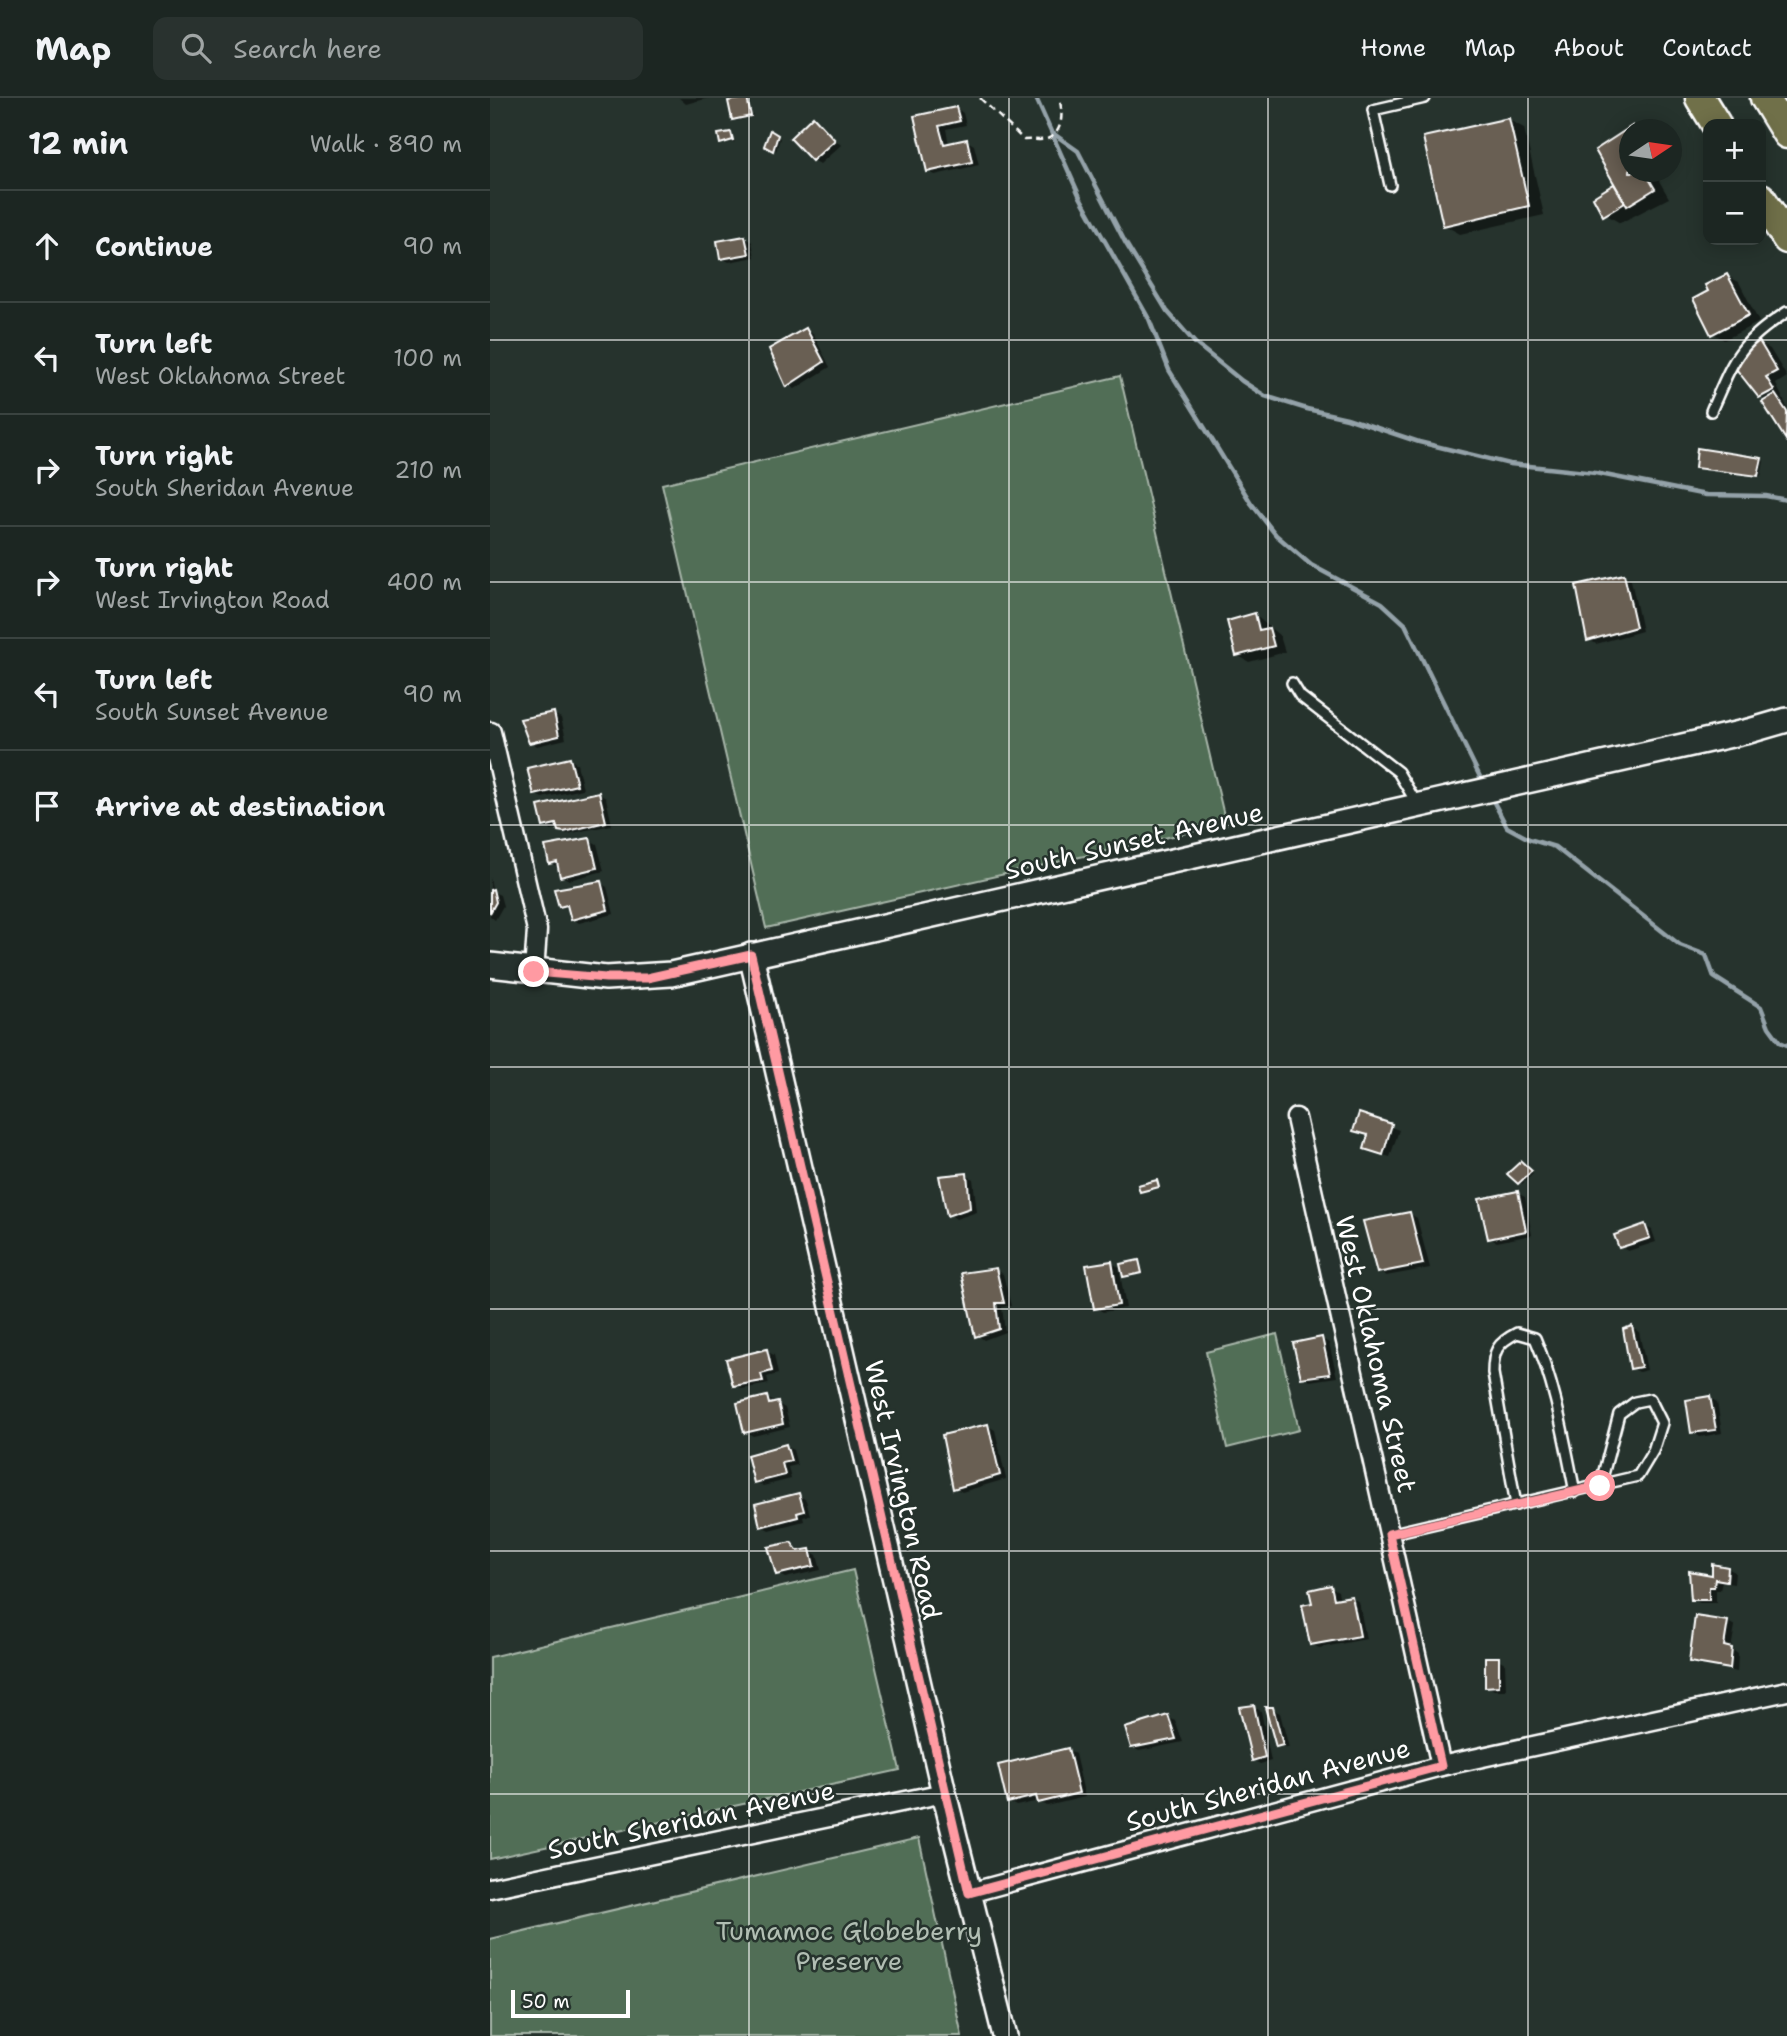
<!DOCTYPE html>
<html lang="en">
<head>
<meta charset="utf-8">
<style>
	:root { --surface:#1c2622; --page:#29322f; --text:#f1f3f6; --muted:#a0a5a5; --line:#3a4340 }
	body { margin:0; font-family:"Shantell Sans",sans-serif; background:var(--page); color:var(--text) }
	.controls { position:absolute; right:21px; top:21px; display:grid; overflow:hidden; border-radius:14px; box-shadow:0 4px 18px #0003 }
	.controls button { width:63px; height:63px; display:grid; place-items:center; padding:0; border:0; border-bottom:2px solid var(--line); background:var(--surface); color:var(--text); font:35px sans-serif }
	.compass { position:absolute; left:1129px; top:21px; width:63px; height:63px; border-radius:50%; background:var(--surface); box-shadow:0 4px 18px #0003; rotate:77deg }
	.scale { position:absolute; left:21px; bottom:18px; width:119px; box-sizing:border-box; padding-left:7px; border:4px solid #fff; border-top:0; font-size:19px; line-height:24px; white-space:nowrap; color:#fff; -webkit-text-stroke:5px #26332d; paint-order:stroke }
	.stop { position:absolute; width:21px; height:21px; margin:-16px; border:5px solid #ff9aa2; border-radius:50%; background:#fff }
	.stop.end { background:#ff9aa2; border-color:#fff; box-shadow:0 2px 7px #0008 }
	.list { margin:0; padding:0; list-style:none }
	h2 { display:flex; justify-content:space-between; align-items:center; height:91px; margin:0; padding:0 28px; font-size:30px }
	h2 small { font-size:23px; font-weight:400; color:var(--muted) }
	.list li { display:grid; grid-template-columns:46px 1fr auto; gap:21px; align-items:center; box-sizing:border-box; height:112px; padding:0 28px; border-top:2px solid var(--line) }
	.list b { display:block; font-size:26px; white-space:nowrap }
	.list p { margin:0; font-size:23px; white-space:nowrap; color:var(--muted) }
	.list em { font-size:23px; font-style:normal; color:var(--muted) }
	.icon { flex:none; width:38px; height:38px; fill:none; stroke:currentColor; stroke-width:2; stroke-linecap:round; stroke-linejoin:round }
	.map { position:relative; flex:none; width:1297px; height:1938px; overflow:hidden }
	header { display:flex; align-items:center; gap:42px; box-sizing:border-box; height:98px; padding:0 35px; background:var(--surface); border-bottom:2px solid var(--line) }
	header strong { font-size:33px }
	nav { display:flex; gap:38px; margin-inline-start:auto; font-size:24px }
	.search { width:490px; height:63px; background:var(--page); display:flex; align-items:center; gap:18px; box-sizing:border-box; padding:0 24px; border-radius:14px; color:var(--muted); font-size:26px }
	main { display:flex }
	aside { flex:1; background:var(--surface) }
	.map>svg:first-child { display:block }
	.green { fill:#516e56; stroke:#a8b6aa; stroke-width:2 }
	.shadow { fill:#0007 }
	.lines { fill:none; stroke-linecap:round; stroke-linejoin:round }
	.stream { stroke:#94a2a9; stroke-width:4.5 }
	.building { fill:#695f52; stroke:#fff; stroke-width:2 }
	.service-casing { stroke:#fff; stroke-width:14 }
	.minor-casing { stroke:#fff; stroke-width:23 }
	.tertiary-casing { stroke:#fff; stroke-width:28 }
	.primary-casing { stroke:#fff; stroke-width:33 }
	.path { stroke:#fff; stroke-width:2.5; stroke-dasharray:7 5; stroke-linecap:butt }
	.service { stroke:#26332d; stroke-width:9 }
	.minor { stroke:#26332d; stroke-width:18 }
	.tertiary { stroke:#26332d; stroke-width:23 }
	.primary { stroke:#6f704a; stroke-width:28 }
	.route { stroke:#ff9aa2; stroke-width:9 }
	.grid { fill:none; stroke:#fff; stroke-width:2; stroke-opacity:0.55 }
	.labels { text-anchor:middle; stroke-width:5; stroke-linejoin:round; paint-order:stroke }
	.street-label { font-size:26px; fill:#fff; stroke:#26332d }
	.park-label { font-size:26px; fill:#b1beb3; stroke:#26332d }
</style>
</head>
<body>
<header>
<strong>Map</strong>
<div class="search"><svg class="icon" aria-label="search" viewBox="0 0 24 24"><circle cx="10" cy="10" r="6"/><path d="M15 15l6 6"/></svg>Search here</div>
<nav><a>Home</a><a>Map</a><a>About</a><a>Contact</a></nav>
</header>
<main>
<aside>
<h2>12 min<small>Walk · 890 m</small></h2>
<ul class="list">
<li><svg class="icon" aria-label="ahead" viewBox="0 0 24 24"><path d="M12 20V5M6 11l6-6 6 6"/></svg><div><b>Continue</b></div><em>90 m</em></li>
<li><svg class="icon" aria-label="left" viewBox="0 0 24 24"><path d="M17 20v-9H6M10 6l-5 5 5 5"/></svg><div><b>Turn left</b><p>West Oklahoma Street</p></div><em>100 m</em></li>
<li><svg class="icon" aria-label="right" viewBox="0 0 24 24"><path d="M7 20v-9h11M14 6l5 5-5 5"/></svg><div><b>Turn right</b><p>South Sheridan Avenue</p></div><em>210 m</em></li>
<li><svg class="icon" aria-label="right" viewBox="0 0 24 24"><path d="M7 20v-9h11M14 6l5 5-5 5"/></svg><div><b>Turn right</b><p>West Irvington Road</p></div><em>400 m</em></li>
<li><svg class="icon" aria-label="left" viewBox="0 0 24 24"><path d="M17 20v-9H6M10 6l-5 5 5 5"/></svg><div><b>Turn left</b><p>South Sunset Avenue</p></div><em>90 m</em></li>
<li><svg class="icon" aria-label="arrive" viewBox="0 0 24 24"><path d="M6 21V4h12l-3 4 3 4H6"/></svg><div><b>Arrive at destination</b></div></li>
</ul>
</aside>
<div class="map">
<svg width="1297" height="1938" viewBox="0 0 1297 1938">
	<rect width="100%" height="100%" fill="#26332d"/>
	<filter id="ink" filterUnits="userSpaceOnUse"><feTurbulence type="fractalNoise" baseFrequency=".0143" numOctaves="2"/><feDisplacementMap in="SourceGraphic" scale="14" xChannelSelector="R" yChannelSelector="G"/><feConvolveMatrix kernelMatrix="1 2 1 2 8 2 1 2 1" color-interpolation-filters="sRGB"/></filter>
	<g filter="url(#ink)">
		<g class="green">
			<polygon points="630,278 736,726 276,830 172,386"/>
			<polygon points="787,1236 809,1332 737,1350 716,1254"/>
			<polygon points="363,1472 410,1672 0,1761 0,1559"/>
			<polygon points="429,1740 472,1938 0,1938 0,1841"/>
		</g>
		<g class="shadow">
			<polygon points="189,0 218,0 196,6"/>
			<polygon points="256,1 263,19 246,23 243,21"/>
			<polygon points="466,10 473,15 476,27 456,31 459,47 477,43 484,47 489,67 445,77 438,73 426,19"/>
			<polygon points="323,20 351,47 330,66 323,62"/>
			<polygon points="1019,22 1034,30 1054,117 970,136 954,127"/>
			<polygon points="281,35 290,40 286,53 276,47"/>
			<polygon points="241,36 245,44 232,45"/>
			<polygon points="1140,74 1164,74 1179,100 1130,125 1115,116 1106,100"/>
			<polygon points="255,140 262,144 265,159 239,164 232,160"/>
			<polygon points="1237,178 1249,184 1269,224 1234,242 1223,235 1220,194"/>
			<polygon points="315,232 323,236 340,269 305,291 298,287"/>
			<polygon points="1269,245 1280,251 1297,279 1286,286 1297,309 1297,340 1275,304 1277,303 1270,299"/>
			<polygon points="1272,361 1274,363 1271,378 1207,369"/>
			<polygon points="1134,478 1141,482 1152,533 1106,546 1098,541"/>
			<polygon points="765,517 790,538 795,554 759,564 747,557"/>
			<polygon points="64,616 71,620 76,641 47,648 40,643"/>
			<polygon points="80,661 87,666 93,691 52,700 45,696"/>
			<polygon points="109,696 116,700 122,727 77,736 69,730 61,732 54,728"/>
			<polygon points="100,742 107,746 114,773 79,782 72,778 68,769 61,765"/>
			<polygon points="0,780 3,794 10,797 13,808 5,822 0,818"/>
			<polygon points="110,785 117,789 124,816 89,825 82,821 80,811 70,808"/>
			<polygon points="870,1018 909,1032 900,1059 883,1054 880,1038 865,1032"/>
			<polygon points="1035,1067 1043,1076 1032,1086 1029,1084"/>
			<polygon points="476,1077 483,1081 487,1114 466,1121 459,1116"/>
			<polygon points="667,1084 671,1090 652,1093"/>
			<polygon points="1027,1095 1035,1099 1042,1137 1007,1144 999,1140"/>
			<polygon points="920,1116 927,1120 940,1170 896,1178 888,1174"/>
			<polygon points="1155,1128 1162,1132 1166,1144 1138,1153 1130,1149"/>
			<polygon points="649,1164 654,1176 635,1178"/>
			<polygon points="622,1165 629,1169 636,1210 613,1214 606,1210"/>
			<polygon points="505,1172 513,1176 521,1208 512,1209 515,1234 494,1242 487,1237"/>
			<polygon points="1142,1230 1149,1234 1157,1272 1149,1274 1142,1270"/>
			<polygon points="832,1241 839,1245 847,1279 820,1283 813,1279"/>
			<polygon points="276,1253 284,1257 288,1276 277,1279 279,1286 252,1291 245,1287"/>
			<polygon points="277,1300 295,1310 300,1329 263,1338 256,1334"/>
			<polygon points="1220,1300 1227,1304 1232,1335 1210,1339 1203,1334"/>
			<polygon points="498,1328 505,1332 516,1381 472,1394 465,1390"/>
			<polygon points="296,1348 303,1352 307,1367 298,1369 301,1381 273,1388 266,1384"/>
			<polygon points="309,1397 316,1402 320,1417 313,1419 314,1423 279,1432 272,1428"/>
			<polygon points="301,1446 311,1454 320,1453 327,1457 331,1472 295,1480 288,1476"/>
			<polygon points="1237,1470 1245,1474 1244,1486 1232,1484 1230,1492 1226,1492 1226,1505 1210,1505 1203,1501 1224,1479"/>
			<polygon points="841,1489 848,1493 850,1502 862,1500 869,1504 876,1541 829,1550 822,1546 824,1506"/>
			<polygon points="1206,1520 1238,1524 1245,1528 1241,1551 1248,1556 1247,1574 1201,1563"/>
			<polygon points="1008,1561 1015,1565 1016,1592 1004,1592 997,1588"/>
			<polygon points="763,1609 771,1613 781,1663 770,1666 763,1662"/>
			<polygon points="782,1611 790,1615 799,1650 788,1647"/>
			<polygon points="678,1619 685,1623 693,1644 649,1653 642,1649"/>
			<polygon points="578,1652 585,1656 595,1699 557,1708 549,1703 526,1708 519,1704"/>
		</g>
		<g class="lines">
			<g class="stream">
				<polyline points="546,0 590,99 659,221 679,272 761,405 786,437 821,467 892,505 915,526 994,687"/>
				<polyline points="564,36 588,53 635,144 677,213 705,245 752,283 775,298 817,311 857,320 929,344 1020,366 1105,375 1216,397 1276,398 1297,402"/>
				<polyline points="1000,697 1017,729 1039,741 1065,749 1190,847 1216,857 1224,879 1271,909 1279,929 1290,944 1297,947"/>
			</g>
		</g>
		<g class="building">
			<polygon points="257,0 261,18 242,22 238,3"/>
			<polygon points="466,9 470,23 449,28 454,46 477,41 482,64 437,74 424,18"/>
			<polygon points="323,18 345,42 322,63 300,40"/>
			<polygon points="1019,20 1039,108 953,128 933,39"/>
			<polygon points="1142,28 1140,74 1155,74 1165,91 1137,108 1105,52"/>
			<polygon points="280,32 288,37 283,53 274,48"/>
			<polygon points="241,34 243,42 230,46 228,36"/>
			<polygon points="1124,86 1135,105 1113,118 1103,99"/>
			<polygon points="255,138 259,156 230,161 227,143"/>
			<polygon points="1237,176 1259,217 1221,237 1203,201 1218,193 1215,187"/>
			<polygon points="316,230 334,264 296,289 279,251"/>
			<polygon points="1269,243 1287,273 1276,279 1284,292 1269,300 1247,272 1249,260"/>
			<polygon points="1285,296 1297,314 1296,342 1272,304"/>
			<polygon points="1207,350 1272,360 1268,378 1205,370"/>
			<polygon points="1134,476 1146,529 1097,543 1086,487"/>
			<polygon points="765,515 769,532 779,530 784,548 746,558 737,523"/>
			<polygon points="64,614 69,638 39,645 30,621"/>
			<polygon points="80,660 87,687 44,697 37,670"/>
			<polygon points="109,694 116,724 74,734 68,733 66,726 53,729 48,708"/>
			<polygon points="100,740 107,770 70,779 67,764 59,766 55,748"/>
			<polygon points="111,783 118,812 81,822 77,807 69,809 64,791"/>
			<polygon points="3,791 6,804 0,815 0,792"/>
			<polygon points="869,1015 902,1026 893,1057 874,1051 878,1037 863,1033"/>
			<polygon points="1031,1063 1042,1073 1028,1086 1017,1076"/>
			<polygon points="477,1075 480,1110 457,1118 449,1078"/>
			<polygon points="667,1082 669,1089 650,1094 648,1087"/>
			<polygon points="1028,1093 1036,1133 998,1141 989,1101"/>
			<polygon points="920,1114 933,1166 887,1175 873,1123"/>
			<polygon points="1155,1126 1160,1140 1129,1150 1124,1137"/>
			<polygon points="649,1162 652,1175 633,1179 630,1166"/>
			<polygon points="622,1163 629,1207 604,1211 596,1167"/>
			<polygon points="506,1170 514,1205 506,1205 509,1231 485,1239 471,1175"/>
			<polygon points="1142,1228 1151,1269 1140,1271 1133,1231"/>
			<polygon points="832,1239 840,1276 811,1280 803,1245"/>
			<polygon points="277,1251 282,1273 271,1276 273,1283 243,1288 236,1261"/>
			<polygon points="277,1298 279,1306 288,1304 293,1326 254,1335 247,1305"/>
			<polygon points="1220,1298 1226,1332 1201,1335 1196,1302"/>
			<polygon points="498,1326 510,1377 463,1391 452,1337"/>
			<polygon points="296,1346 301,1363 292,1365 295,1377 264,1385 257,1357"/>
			<polygon points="309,1395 314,1413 307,1415 308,1419 270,1429 265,1406"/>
			<polygon points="301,1444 308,1453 320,1451 324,1468 286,1477 278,1449"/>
			<polygon points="1222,1466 1238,1469 1237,1483 1225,1481 1224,1489 1219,1489 1219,1502 1201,1502 1199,1473 1222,1477"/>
			<polygon points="841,1487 844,1501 862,1498 870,1538 820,1547 812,1507 822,1505 819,1492"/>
			<polygon points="1205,1518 1238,1523 1234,1548 1242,1550 1240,1571 1199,1564"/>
			<polygon points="995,1559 1009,1559 1009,1588 995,1589"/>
			<polygon points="764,1607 775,1659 762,1663 749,1609"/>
			<polygon points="775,1609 783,1609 793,1647 786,1649"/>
			<polygon points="678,1617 686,1641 641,1650 635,1630"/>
			<polygon points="578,1650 589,1695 548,1705 546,1698 517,1705 508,1667"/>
		</g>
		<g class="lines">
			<g class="service-casing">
				<g id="service">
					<polyline points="900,87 883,12 935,0"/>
					<path d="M1221,313c23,-52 26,-67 76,-99"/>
					<polyline points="802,585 810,598 908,674 927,706"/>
					<path d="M1026,1407l-23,-132c0,-22 4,-30 24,-40l18,5c21,49 29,101 40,154"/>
					<polyline points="899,1436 1148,1378 1163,1353 1172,1325 1160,1301 1145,1304 1129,1316 1110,1388"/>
				</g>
			</g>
			<g class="minor-casing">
				<g id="minor">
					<polyline points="1,634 47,832 44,874"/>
					<polyline points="806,1020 951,1668"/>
					<polyline points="0,1790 454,1695"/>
					<polyline points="479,1795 951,1668 1297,1593"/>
				</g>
			</g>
			<g class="tertiary-casing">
				<g id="tertiary">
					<polyline points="261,857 454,1695 515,1938"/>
					<polyline points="0,867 116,880 181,876 1259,633 1297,622"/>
				</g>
			</g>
			<g class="primary-casing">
				<g id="primary">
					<polyline points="1210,0 1226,26"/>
					<polyline points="1275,0 1297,36"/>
					<polyline points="1271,100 1297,141"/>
				</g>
			</g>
			<path class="path" d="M490,0l44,42c7,-1 17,1 23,-1 17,-6 16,-28 12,-41"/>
			<use href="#service" class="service"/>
			<use href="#minor" class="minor"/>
			<use href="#tertiary" class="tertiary"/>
			<use href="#primary" class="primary"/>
		</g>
	</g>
	<g class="lines" filter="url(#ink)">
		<polyline class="route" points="44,874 116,880 157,880 261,857 479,1795 951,1668 899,1436 1110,1388"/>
	</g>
	<path class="grid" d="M259,0v1938M519,0v1938M778,0v1938M1038,0v1938M0,242h1297M0,484h1297M0,727h1297M0,969h1297M0,1211h1297M0,1453h1297M0,1696h1297"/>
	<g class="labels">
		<g class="street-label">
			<text transform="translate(644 743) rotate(-13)" y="9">South Sunset Avenue</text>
			<text transform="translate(886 1256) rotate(77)" y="9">West Oklahoma Street</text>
			<text transform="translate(413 1392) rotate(77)" y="9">West Irvington Road</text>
			<text transform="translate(778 1687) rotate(-15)" y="9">South Sheridan Avenue</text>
			<text transform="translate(201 1722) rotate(-12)" y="9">South Sheridan Avenue</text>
		</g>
		<g class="park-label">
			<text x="359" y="1842">Tumamoc Globeberry<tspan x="359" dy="30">Preserve</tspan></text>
		</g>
	</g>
</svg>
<div class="controls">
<button>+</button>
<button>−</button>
</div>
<svg class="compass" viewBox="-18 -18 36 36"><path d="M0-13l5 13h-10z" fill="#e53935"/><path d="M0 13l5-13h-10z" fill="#a0a5a5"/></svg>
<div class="scale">50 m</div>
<div class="stop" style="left:1110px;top:1388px"></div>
<div class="stop end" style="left:44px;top:874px"></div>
</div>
</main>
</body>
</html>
